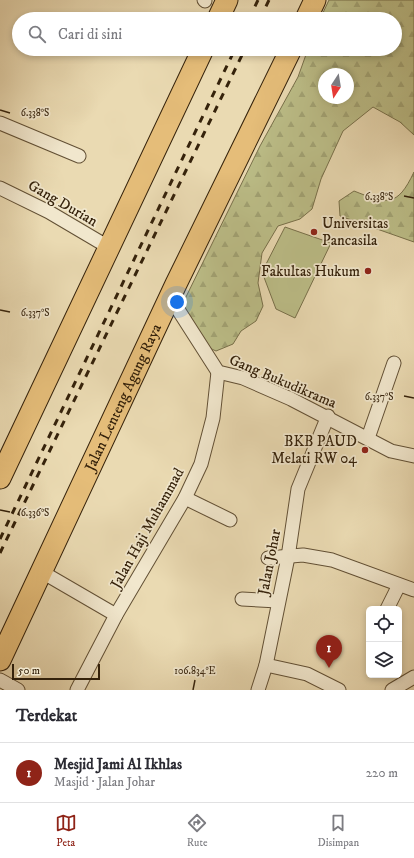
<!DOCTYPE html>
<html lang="id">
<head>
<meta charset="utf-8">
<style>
	:root { --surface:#fff; --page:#f2f2f3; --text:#2b2b33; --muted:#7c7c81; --line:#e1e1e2; --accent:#8f2418 }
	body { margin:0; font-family:"IM FELL DW Pica",serif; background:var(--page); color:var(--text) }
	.controls { position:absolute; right:12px; bottom:12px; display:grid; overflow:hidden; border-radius:6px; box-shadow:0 2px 6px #0003 }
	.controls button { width:36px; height:36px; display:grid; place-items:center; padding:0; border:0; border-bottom:1px solid var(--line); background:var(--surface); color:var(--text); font:20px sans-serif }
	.compass { position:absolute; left:318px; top:68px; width:36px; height:36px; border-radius:50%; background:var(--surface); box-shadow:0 2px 6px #0003; rotate:192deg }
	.scale { position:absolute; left:12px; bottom:10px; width:88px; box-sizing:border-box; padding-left:4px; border:2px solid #35220b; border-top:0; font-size:11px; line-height:14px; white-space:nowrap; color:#35220b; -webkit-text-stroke:3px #f1e7cd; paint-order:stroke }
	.you { position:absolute; left:177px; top:302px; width:14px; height:14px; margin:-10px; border:3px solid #fff; border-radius:50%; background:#1a73e8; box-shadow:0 0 0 6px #1a73e833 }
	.badge { display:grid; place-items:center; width:26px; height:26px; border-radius:50%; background:var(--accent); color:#fff; font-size:13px; font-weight:700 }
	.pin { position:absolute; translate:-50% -33px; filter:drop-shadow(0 1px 2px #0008) }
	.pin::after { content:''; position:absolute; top:21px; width:14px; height:12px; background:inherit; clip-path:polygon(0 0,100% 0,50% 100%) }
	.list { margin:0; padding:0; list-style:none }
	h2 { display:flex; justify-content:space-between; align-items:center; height:52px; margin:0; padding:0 16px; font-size:17px }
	h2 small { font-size:13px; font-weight:400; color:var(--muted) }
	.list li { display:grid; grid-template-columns:26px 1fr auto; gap:12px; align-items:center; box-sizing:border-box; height:60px; padding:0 16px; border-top:1px solid var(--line) }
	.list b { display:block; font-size:15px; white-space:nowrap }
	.list p { margin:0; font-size:13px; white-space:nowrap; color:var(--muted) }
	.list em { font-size:13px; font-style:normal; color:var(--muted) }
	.icon { flex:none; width:22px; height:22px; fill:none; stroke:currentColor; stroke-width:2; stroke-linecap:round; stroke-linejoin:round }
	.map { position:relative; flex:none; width:414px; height:690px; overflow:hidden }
	.search { position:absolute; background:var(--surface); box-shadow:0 2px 6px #0003; left:12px; right:12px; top:12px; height:44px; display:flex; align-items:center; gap:10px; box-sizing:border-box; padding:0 14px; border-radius:22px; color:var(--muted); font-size:15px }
	.sheet { height:112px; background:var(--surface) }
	nav { display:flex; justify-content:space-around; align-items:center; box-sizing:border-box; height:56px; border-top:1px solid var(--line); background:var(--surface); font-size:11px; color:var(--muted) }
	nav a { display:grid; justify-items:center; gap:2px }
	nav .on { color:var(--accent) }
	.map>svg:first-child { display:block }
	.forest { fill:url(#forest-firs); stroke:#78704a; fill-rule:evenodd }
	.garden { fill:#bcbe88; stroke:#78704a }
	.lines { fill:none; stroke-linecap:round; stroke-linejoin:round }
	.minor-casing { stroke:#625035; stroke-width:15 }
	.primary-casing { stroke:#35220b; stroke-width:23 }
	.minor { stroke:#f1e7cd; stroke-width:13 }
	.primary { stroke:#e5bd79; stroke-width:21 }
	.rail { stroke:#35220b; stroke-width:3; stroke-dasharray:7 7; stroke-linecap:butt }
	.ticks { fill:none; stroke:#35220b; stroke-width:1.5 }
	.poi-dot { fill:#8f2418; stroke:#f1e7cd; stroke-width:1.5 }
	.labels { text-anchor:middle; stroke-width:3.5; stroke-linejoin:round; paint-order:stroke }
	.street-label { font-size:15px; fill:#35220b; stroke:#f1e7cd }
	.poi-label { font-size:15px; fill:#35220b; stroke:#f1e7cd; text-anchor:end }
	.ticks-label { font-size:10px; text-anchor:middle; fill:#35220b; stroke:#f1e7cd; stroke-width:3.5; stroke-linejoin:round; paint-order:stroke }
</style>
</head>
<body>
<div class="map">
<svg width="414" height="690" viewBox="0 0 414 690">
	<defs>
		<pattern id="forest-firs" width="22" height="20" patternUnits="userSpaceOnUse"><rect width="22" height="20" fill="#bcbe88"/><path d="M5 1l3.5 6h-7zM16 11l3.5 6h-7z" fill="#a2a374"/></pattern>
	</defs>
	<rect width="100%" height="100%" fill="#eadab2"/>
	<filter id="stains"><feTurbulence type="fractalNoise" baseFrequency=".005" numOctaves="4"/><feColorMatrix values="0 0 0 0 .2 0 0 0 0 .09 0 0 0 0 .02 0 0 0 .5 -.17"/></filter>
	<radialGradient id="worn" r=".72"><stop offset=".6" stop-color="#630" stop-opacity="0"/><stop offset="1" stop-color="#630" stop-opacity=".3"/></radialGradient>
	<g class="forest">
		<path d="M329,0h85v135l-14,-13 -27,-15 -30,24 -22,48 -9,30 -12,10 -22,7 -16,27 -4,30 5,23 -7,15 -15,10 -8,13 -17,7c-20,-8 -25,-29 -33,-48l77,-157 38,-69 10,-28h87v-30h-75zM324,74h24v24h-24z"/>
		<path d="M414,172v70l-74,-26 -1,-15 15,-10c33,13 43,17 60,-19z"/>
	</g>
	<polygon class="garden" points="285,227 331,243 295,318 276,309 262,272"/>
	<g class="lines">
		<g class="minor-casing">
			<g id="minor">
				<polyline points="204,0 205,1"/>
				<polyline points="0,123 79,156"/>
				<polyline points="0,188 49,212 110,248"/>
				<polyline points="170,297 218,372 243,378 291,399 391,451 414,456"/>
				<polyline points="368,438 394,363"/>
				<polyline points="185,498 230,520"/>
				<polyline points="268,558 303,555 332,560 414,590"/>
				<polyline points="42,572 116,615"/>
				<polyline points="242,599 278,601"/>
				<polyline points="387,609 399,585"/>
				<polyline points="266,665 307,674 339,690"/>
				<polyline points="0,680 18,690"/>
				<polyline points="77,690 116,615 185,498 201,464 213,418 218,372"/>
				<polyline points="258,690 266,665 288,557 298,489 328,416"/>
				<polyline points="392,690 414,677"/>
			</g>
		</g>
		<g class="primary-casing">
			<g id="primary">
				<polyline points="218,19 227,0"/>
				<polyline points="306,19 315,0"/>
				<polyline points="0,478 203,49"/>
				<path id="s1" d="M0,660l176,-376 115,-235"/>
			</g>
		</g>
		<use href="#minor" class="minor"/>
		<use href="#primary" class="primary"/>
		<g class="rail">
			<polyline points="249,19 258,0"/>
			<polyline points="260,19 269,0"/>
			<polyline points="0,539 235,49"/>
			<polyline points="0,553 245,49"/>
		</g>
	</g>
	<path class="ticks" d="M0,110l10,3M404,196l10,2M0,310l10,2M404,396l10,2M0,510l10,2M193,690l2,-10"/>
	<g class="poi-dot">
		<circle cx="314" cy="232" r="4"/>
		<circle cx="368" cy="271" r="4"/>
		<circle cx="365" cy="450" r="4"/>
	</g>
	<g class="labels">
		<g class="street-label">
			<text transform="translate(63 203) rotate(30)" y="5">Gang Durian</text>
			<text transform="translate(283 381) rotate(23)" y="5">Gang Bukudikrama</text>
			<text dy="5" stroke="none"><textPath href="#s1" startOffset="290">Jalan Lenteng Agung Raya</textPath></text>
			<text transform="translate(147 528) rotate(-61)" y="5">Jalan Haji Muhammad</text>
			<text transform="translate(269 562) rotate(-79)" y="5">Jalan Johar</text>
		</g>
		<g class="poi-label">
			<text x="322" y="228" text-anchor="start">Universitas<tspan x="322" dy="17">Pancasila</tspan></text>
			<text x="360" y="276">Fakultas Hukum</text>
			<text x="357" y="446">BKB PAUD<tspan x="357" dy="17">Melati RW 04</tspan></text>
		</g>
	</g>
	<g class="ticks-label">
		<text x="35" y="116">6.338°S</text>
		<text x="379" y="200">6.338°S</text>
		<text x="35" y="316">6.337°S</text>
		<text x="379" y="400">6.337°S</text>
		<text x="35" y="516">6.336°S</text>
		<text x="195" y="674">106.834°E</text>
	</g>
	<rect width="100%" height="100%" filter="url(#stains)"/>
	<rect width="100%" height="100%" fill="url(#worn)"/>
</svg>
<div class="controls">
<button><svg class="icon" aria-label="locate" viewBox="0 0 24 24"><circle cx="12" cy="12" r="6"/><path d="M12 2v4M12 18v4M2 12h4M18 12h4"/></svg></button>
<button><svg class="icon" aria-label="layers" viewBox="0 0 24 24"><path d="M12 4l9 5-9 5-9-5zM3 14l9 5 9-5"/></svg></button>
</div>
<svg class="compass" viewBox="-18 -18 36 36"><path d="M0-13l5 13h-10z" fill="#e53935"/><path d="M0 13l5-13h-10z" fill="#7c7c81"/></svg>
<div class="scale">50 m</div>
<div class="you"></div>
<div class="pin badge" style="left:329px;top:668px">1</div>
<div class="search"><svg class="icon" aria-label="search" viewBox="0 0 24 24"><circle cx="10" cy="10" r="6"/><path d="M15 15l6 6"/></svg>Cari di sini</div>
</div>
<section class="sheet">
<h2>Terdekat<small></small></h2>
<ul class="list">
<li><span class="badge">1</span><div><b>Mesjid Jami Al Ikhlas</b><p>Masjid · Jalan Johar</p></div><em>220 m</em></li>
</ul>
</section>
<nav>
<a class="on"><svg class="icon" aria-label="map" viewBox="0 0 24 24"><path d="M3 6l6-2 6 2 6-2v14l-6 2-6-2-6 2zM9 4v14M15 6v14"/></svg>Peta</a>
<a><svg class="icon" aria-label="directions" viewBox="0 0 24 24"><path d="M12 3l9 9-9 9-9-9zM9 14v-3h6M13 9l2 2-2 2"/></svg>Rute</a>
<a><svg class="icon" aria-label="saved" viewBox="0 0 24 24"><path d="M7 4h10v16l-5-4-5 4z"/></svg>Disimpan</a>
</nav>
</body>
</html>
